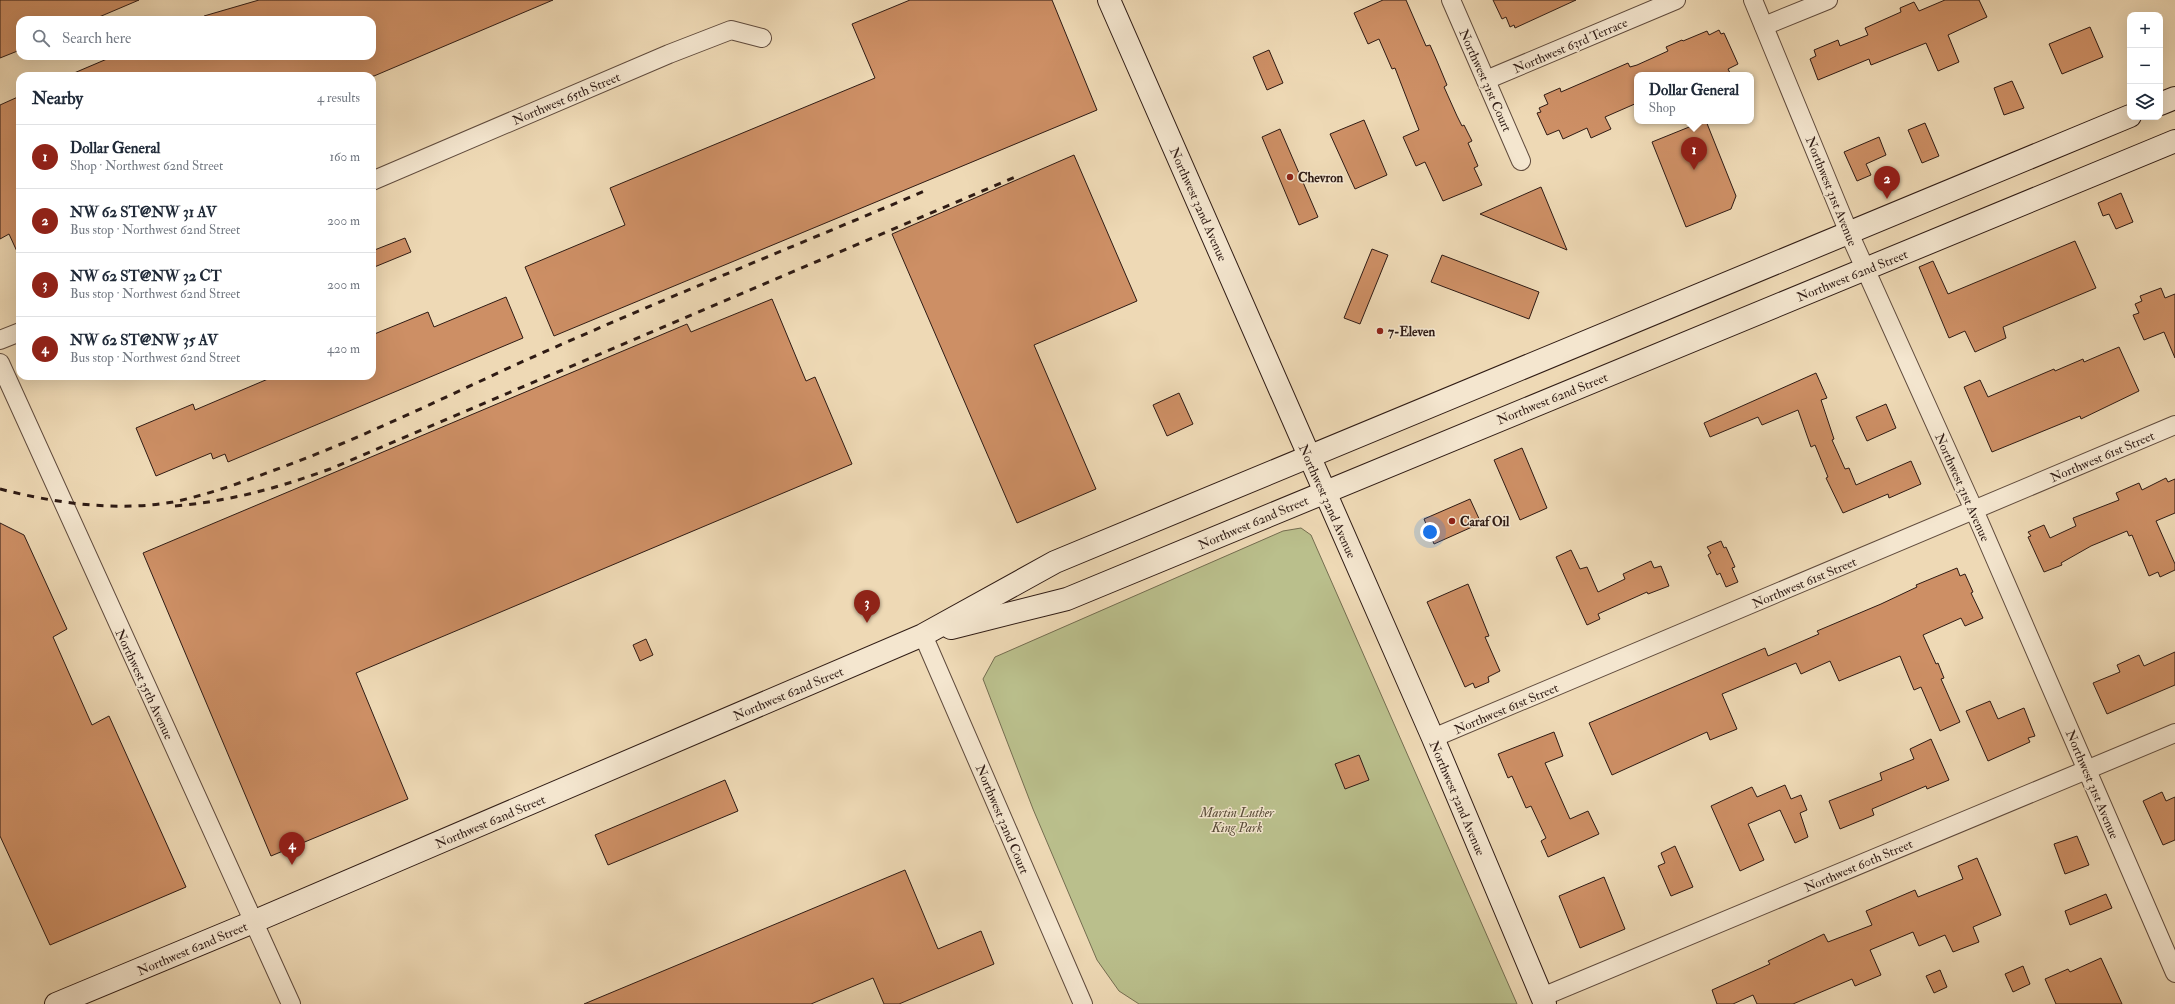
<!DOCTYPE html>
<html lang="en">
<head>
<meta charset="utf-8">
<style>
	:root { --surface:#fff; --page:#f2f2f3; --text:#1f2937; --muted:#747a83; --line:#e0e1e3; --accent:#8f2418 }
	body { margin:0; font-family:"IM FELL Double Pica",serif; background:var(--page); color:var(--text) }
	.controls { position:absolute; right:12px; top:12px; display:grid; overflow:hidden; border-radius:8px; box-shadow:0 4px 16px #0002 }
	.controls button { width:36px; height:36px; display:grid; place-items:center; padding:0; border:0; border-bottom:1px solid var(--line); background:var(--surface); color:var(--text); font:20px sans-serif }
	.you { position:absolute; left:1430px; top:532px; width:14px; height:14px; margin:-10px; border:3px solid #fff; border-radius:50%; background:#1a73e8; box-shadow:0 0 0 6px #1a73e833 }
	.badge { display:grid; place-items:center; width:26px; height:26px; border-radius:50%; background:var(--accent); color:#fff; font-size:13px; font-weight:700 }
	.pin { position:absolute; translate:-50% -33px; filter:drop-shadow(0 1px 2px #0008) }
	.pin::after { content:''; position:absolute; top:21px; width:14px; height:12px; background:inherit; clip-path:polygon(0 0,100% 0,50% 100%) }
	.popup { position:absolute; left:1634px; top:72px; width:120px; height:52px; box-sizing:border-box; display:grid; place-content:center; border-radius:8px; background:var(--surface); filter:drop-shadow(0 1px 3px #0005); font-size:13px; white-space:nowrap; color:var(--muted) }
	.popup b { font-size:15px; color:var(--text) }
	.popup::after { content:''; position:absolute; left:50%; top:100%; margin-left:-8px; border:8px solid transparent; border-top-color:var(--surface) }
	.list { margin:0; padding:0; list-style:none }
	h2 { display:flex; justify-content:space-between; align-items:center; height:52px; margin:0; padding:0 16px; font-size:17px }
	h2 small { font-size:13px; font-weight:400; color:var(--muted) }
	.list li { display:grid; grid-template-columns:26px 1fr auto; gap:12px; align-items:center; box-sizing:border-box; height:64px; padding:0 16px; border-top:1px solid var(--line) }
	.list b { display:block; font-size:15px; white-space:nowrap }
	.list p { margin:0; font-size:13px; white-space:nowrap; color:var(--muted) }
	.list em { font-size:13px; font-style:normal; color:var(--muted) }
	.icon { flex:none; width:22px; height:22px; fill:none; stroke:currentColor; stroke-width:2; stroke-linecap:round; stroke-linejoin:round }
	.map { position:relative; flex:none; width:2175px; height:1004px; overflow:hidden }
	.search { position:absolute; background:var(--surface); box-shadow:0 4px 16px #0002; left:16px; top:16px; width:360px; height:44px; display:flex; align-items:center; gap:10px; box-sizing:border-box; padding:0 14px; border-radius:12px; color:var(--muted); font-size:15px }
	.panel { position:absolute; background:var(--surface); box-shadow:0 4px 16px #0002; left:16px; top:72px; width:360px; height:308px; border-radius:12px }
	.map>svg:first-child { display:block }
	.green { fill:#babf8c; stroke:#746d50 }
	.building { fill:#cd8f65; stroke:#2f1b14 }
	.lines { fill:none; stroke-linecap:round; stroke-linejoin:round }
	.minor-casing { stroke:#5f4a3c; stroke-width:20 }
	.secondary-casing { stroke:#2f1b14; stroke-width:24 }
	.minor { stroke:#f4e6cf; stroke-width:18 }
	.secondary { stroke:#f4e6cf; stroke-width:22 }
	.rail { stroke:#2f1b14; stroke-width:3; stroke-dasharray:7 7; stroke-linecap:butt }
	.poi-dot { fill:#8f2418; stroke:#f4e6cf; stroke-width:1.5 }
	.labels { text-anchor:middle; stroke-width:3; stroke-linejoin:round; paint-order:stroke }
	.street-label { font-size:13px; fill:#2f1b14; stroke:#f4e6cf }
	.poi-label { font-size:13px; font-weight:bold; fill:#2f1b14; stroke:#f4e6cf; text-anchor:start }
	.park-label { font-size:13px; font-style:italic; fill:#594c38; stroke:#f4e6cf }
</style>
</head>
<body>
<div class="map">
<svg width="2175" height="1004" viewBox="0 0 2175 1004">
	<rect width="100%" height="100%" fill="#eed9b5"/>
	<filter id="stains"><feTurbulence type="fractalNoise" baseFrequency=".005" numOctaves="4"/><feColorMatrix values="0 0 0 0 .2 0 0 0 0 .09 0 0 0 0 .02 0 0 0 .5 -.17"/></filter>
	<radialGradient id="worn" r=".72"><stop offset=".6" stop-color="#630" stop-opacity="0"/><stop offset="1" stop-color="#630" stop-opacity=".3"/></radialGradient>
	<polygon class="green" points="1301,528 1311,535 1517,1004 1139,1004 1119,991 1097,960 1033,809 983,679 995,657 1283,531"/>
	<g class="building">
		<polygon points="0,0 139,0 92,20 20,20 20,50 0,58"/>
		<polygon points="259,0 553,0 374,76 67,76 114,56 372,56 372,20 204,20 204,16"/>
		<polygon points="910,0 1052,0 1097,110 554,336 525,267 625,225 610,188 875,78 852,24"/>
		<polygon points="1383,0 1406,0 1426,46 1430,45 1437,61 1447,85 1444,87 1457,116 1462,126 1464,125 1472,141 1468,143 1478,166 1474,168 1482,185 1443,201 1425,162 1416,166 1403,137 1419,130 1395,68 1392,69 1379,39 1368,44 1354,13"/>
		<polygon points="1493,0 1576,0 1515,28 1514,25 1510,27 1506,17 1502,19"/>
		<polygon points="1945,0 1979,0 1987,17 1948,35 1959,62 1938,71 1926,43 1871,65 1869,59 1818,80 1810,59 1816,56 1814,50 1838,40 1840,46 1868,35 1865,28 1901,12 1900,8 1914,2 1919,11"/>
		<polygon points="2090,27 2103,57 2062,74 2049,44"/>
		<polygon points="1719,30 1721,34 1724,33 1738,64 1728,69 1731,75 1637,75 1637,103 1605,117 1611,129 1591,138 1587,128 1563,139 1559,130 1547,135 1537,113 1541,112 1539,108 1548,104 1544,95 1560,88 1561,92 1628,63 1630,67 1637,65 1668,51 1666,47 1682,40 1683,41 1707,31 1709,35"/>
		<polygon points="1269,50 1283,83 1267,90 1253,57"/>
		<polygon points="2012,81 2024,108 2004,115 1994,88"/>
		<polygon points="20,96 20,258 9,234 0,239 0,105"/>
		<polygon points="1364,120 1387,175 1355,189 1330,134"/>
		<polygon points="1704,121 1706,121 1736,196 1731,209 1686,227 1652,142"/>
		<polygon points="1925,123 1939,156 1922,163 1908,130"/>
		<polygon points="1280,129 1318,217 1299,225 1262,137"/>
		<polygon points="1879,137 1886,155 1866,164 1871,175 1857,181 1844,152"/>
		<polygon points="1074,155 1137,301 1034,345 1096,489 1017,523 892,234"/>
		<polygon points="1541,187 1567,250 1480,214"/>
		<polygon points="2121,193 2133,222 2116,229 2109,214 2103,216 2098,203"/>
		<polygon points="405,238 411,252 372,268 372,251"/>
		<polygon points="2075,241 2096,288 2003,327 2006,338 1975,352 1965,331 1949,338 1919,267 1933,261 1948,294"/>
		<polygon points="1372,249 1388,255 1360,324 1344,318"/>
		<polygon points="1442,255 1539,292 1529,319 1431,282"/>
		<polygon points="2161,288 2165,298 2175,294 2175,358 2164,332 2144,340 2133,315 2139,313 2135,304 2142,301 2140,296"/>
		<polygon points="506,297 523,338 228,462 225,454 213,459 211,453 156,476 136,428 193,404 195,410 275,376 372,376 372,335 428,312 434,327"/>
		<polygon points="772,299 806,381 815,377 852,464 356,673 408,799 271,856 143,553 687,324 691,332"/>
		<polygon points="2119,347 2139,391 2081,419 2080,416 1992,452 1964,387 1980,380 1988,397 2054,369 2055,371 2083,359 2084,362"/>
		<polygon points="1816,373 1827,398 1821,400 1834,439 1832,440 1845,469 1849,468 1856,485 1911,461 1921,484 1889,498 1888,494 1843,513 1826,478 1828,477 1815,445 1811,447 1798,410 1762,425 1758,417 1710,437 1704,423"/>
		<polygon points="1179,393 1193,424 1167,436 1153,405"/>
		<polygon points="1886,404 1896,428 1867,441 1856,417"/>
		<polygon points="1522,448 1547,508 1520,520 1494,460"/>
		<polygon points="2166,478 2168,482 2175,479 2175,513 2156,521 2175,564 2175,570 2160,577 2158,572 2149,576 2132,535 2129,536 2127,531 2091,546 2061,563 2062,565 2044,572 2028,537 2031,536 2028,532 2044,525 2050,538 2076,526 2073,518 2119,500 2116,493 2139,483 2142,490"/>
		<polygon points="1470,499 1481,523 1434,544 1424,519"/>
		<polygon points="0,523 24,535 67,629 53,637 92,725 109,716 186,887 50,945 0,836"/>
		<polygon points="1721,541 1724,548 1726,547 1735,567 1732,568 1738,582 1726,587 1720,573 1717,575 1708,555 1711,553 1707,547"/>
		<polygon points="1571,550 1580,569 1587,567 1598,592 1625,579 1623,574 1651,561 1654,568 1661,566 1669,586 1648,594 1647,592 1598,614 1600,619 1587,625 1556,557"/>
		<polygon points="1957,568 1960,576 1965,574 1973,592 1971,593 1983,618 1965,626 1961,618 1923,635 1936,664 1938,663 1944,678 1941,679 1960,722 1940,731 1921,687 1914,690 1900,656 1839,681 1830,661 1801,674 1796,663 1722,694 1737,729 1710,740 1707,732 1612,775 1589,723 1765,648 1768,656 1819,634 1817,631 1881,604 1917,587 1916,585"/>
		<polygon points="1468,584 1489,636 1485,637 1500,671 1488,677 1489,682 1475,688 1473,683 1465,687 1427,602"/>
		<polygon points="646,639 653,655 640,661 633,645"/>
		<polygon points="2175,652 2175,685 2107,714 2093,683 2120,672 2117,665 2139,655 2144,666"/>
		<polygon points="1990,701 1998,719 2024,708 2035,736 2028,738 2030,742 1988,761 1966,711"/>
		<polygon points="1554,732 1563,756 1545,763 1570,819 1588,811 1599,834 1548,857 1541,841 1546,838 1531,806 1526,808 1512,776 1508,778 1498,754"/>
		<polygon points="1931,739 1949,780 1927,789 1926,786 1872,809 1874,815 1840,829 1829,801 1882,780 1880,773 1914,759 1910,749"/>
		<polygon points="1359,755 1369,780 1345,789 1335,764"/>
		<polygon points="725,780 738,811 608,865 595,835"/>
		<polygon points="1785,785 1791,799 1801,795 1807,810 1800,813 1808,837 1795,843 1780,810 1748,824 1764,860 1740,871 1711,806 1752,787 1757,797"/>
		<polygon points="2162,792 2166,801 2175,797 2175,840 2163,845 2143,801"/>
		<polygon points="2077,836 2089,865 2065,874 2054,844"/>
		<polygon points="1675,846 1693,887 1671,896 1658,866 1665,863 1661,853"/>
		<polygon points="1977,858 2001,915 1973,927 1979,942 1953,952 1945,935 1919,946 1913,932 1870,950 1881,975 1855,986 1852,979 1793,1004 1757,1004 1753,995 1733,1004 1717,1004 1712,990 1770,964 1768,961 1824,934 1828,942 1872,925 1866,911 1915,890 1918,897 1963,879 1958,866"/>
		<polygon points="905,870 938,949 981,931 994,964 899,1004 884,1004 873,978 811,1004 584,1004"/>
		<polygon points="1604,877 1625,929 1580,948 1559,896"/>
		<polygon points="2106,894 2112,908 2070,925 2065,911"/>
		<polygon points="2101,958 2122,1004 2056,1004 2045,979 2068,969 2070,972"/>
		<polygon points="2023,966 2030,984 2013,992 2005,974"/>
		<polygon points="1940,970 1947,987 1934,993 1926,976"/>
	</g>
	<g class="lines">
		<g class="minor-casing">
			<g id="minor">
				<polyline points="1451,0 1521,161"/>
				<polyline points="1753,0 1849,233 1974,510 2175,973"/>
				<polyline points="1764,26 1828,0"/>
				<polyline points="1486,80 1676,0"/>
				<polyline points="372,181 669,54 731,30 762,38"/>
				<polyline points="0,340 20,332"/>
				<polyline points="0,363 291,1004"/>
				<polyline points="923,635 1083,1004"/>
				<polyline points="1433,738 2175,425"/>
				<polyline points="1542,997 2175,733"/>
			</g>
		</g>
		<g class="secondary-casing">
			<g id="secondary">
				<polyline points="1109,0 1433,738 1545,1004"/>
				<polyline points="2160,104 2175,98"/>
				<polyline points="951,628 1067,599 2175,141"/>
				<polyline points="56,1004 253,922 923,635 1055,562 2130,116"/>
			</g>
		</g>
		<use href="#minor" class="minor"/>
		<use href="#secondary" class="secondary"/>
		<g class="rail">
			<path d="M0,489c55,14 116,23 173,13 34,-7 67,-19 99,-31 83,-30 163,-69 243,-106 136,-61 275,-117 412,-175"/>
			<path d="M175,506c56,-5 103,-18 155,-37l690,-294"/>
		</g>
	</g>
	<g class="poi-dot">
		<circle cx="1290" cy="177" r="4"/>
		<circle cx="1380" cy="331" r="4"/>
		<circle cx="1452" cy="521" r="4"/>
	</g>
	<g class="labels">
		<g class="street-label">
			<text transform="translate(1570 45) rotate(-23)" y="5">Northwest 63rd Terrace</text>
			<text transform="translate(1486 80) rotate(66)" y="5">Northwest 31st Court</text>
			<text transform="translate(566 98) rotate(-23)" y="5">Northwest 65th Street</text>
			<text transform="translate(1832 191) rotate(68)" y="5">Northwest 31st Avenue</text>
			<text transform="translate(1199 204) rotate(66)" y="5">Northwest 32nd Avenue</text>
			<text transform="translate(1852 275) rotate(-22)" y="5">Northwest 62nd Street</text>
			<text transform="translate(1552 398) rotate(-22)" y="5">Northwest 62nd Street</text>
			<text transform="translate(2102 456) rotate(-23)" y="5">Northwest 61st Street</text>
			<text transform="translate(1963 487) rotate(66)" y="5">Northwest 31st Avenue</text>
			<text transform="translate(1328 501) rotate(66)" y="5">Northwest 32nd Avenue</text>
			<text transform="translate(1253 522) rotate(-23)" y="5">Northwest 62nd Street</text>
			<text transform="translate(1804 582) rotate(-23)" y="5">Northwest 61st Street</text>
			<text transform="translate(145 684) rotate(65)" y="5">Northwest 35th Avenue</text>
			<text transform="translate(788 693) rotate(-23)" y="5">Northwest 62nd Street</text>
			<text transform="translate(1506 708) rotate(-23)" y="5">Northwest 61st Street</text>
			<text transform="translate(2093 784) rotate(67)" y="5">Northwest 31st Avenue</text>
			<text transform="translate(1458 798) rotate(67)" y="5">Northwest 32nd Avenue</text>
			<text transform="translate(1003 819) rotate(67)" y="5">Northwest 32nd Court</text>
			<text transform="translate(490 821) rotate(-23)" y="5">Northwest 62nd Street</text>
			<text transform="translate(1858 865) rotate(-23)" y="5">Northwest 60th Street</text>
			<text transform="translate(192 948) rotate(-23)" y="5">Northwest 62nd Street</text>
		</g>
		<g class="poi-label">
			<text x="1298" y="182">Chevron</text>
			<text x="1388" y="336">7-Eleven</text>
			<text x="1460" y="526">Caraf Oil</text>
		</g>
		<g class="park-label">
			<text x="1237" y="817">Martin Luther<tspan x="1237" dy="15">King Park</tspan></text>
		</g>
	</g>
	<rect width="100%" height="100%" filter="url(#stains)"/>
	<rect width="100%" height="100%" fill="url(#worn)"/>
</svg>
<div class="controls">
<button>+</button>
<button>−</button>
<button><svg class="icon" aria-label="layers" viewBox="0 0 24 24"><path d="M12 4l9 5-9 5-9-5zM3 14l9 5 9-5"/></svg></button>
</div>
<div class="you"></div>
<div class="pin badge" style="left:1694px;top:170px">1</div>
<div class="popup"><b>Dollar General</b>Shop</div>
<div class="pin badge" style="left:1887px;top:199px">2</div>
<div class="pin badge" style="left:867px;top:623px">3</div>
<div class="pin badge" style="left:292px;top:865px">4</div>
<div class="search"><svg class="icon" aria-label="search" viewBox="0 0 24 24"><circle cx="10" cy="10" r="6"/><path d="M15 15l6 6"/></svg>Search here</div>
<section class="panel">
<h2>Nearby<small>4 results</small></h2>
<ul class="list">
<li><span class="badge">1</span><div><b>Dollar General</b><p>Shop · Northwest 62nd Street</p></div><em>160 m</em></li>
<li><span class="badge">2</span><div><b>NW 62 ST@NW 31 AV</b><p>Bus stop · Northwest 62nd Street</p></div><em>200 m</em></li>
<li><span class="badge">3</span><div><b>NW 62 ST@NW 32 CT</b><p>Bus stop · Northwest 62nd Street</p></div><em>200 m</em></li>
<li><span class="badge">4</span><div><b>NW 62 ST@NW 35 AV</b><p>Bus stop · Northwest 62nd Street</p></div><em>420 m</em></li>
</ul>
</section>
</div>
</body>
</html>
